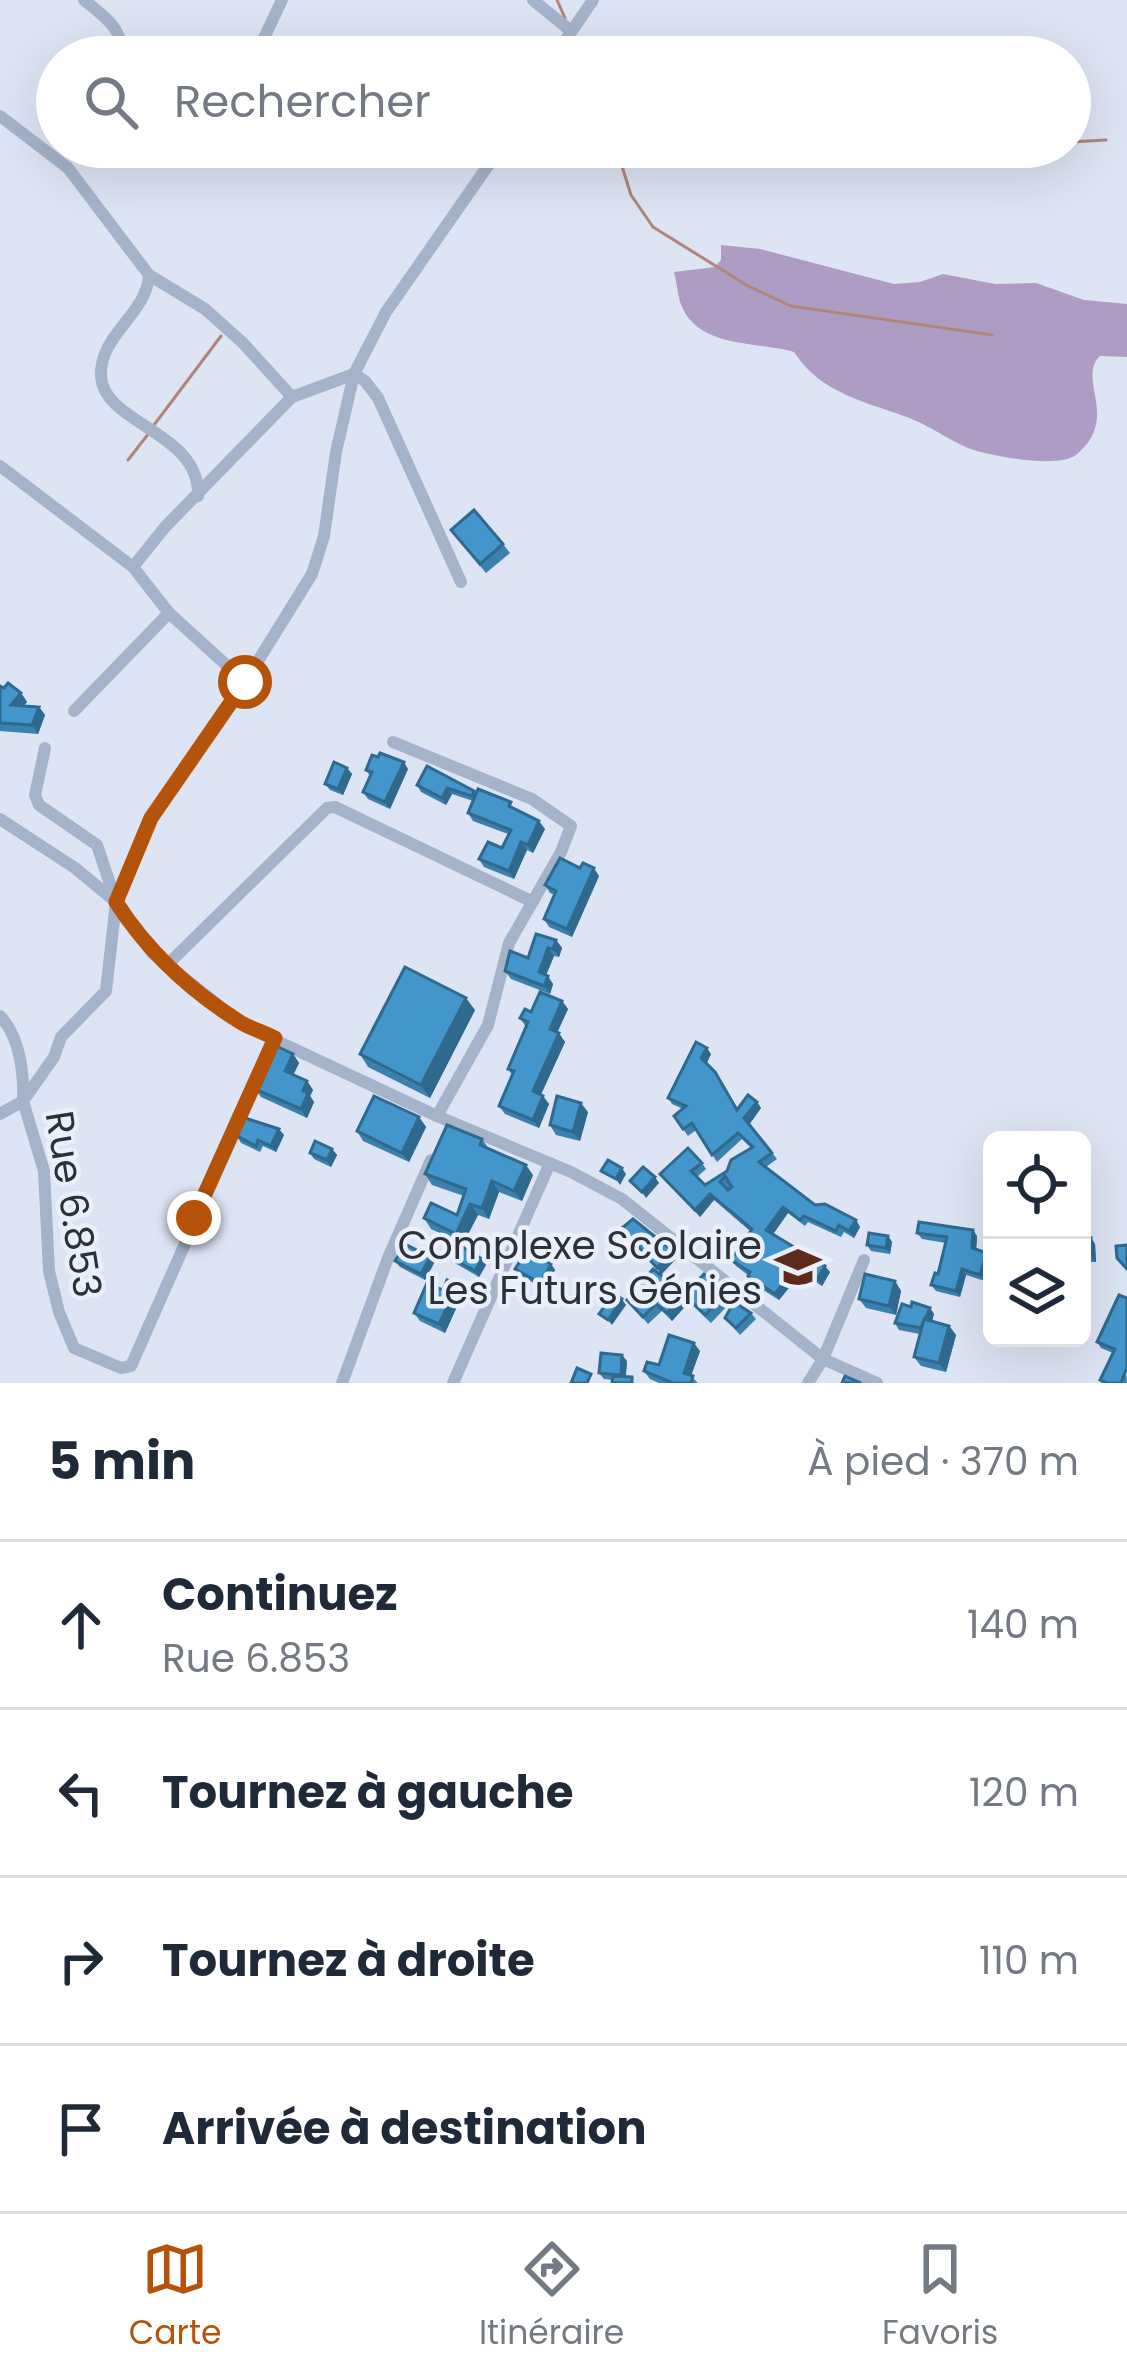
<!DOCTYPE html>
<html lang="fr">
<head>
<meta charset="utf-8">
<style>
	:root { --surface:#fff; --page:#f2f2f3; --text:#1f2937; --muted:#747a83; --line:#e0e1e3; --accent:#b45309 }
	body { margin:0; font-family:Poppins,sans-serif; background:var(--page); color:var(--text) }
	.controls { position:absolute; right:36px; bottom:36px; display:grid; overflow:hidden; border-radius:18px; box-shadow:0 12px 48px #0002 }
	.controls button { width:108px; height:108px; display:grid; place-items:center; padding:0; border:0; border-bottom:3px solid var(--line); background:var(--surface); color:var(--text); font:60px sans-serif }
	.stop { position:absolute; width:36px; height:36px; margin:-27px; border:9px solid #b45309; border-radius:50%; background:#fff }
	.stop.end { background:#b45309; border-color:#fff; box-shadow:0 3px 12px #0008 }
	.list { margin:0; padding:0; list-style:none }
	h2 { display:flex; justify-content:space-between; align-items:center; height:156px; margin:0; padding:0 48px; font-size:51px }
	h2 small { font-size:39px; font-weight:400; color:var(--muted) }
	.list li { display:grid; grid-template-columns:78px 1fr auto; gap:36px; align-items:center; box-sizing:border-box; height:168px; padding:0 48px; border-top:3px solid var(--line) }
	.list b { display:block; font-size:45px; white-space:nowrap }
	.list p { margin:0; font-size:39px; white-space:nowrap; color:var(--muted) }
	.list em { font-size:39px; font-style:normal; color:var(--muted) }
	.icon { flex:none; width:66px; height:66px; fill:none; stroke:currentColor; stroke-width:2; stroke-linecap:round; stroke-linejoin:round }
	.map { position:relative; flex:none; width:1127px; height:1383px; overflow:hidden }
	.search { position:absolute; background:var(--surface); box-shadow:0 12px 48px #0002; left:36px; right:36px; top:36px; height:132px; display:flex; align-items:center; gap:30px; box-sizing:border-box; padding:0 42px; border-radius:66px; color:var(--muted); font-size:45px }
	.sheet { height:828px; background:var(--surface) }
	nav { display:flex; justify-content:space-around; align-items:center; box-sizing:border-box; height:168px; border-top:3px solid var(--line); background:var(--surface); font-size:33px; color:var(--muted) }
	nav a { display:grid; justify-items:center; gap:6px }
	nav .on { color:var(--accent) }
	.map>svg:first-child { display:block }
	.green { fill:#af9cc4 }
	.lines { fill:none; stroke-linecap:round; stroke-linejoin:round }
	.stream { stroke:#b2857b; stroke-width:3 }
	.minor { stroke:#a5b3ca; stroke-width:12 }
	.wall { fill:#3a81af }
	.shaded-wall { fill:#2f698e }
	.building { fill:#4396cb; stroke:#2f698e; stroke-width:3; fill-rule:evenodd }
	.route { stroke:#b45309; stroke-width:15 }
	.labels { text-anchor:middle; stroke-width:9; stroke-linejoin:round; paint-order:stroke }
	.street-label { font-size:39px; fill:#293139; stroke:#eaeffb }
	.poi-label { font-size:39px; fill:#293139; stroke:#eaeffb; text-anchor:end }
</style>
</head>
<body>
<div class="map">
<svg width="1127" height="1383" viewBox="0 0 1127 1383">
	<rect width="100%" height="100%" fill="#dde4f4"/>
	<path class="green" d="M721,245l39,4 134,35 26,-2 23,-8 52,10 41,-1 48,17 43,4v53l-27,-1c-24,23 21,62 -24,99 -18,14 -86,1 -108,-7 -17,-7 -32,-18 -49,-26 -30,-13 -65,-20 -93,-38 -14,-9 -23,-19 -32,-32 -38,-11 -98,-3 -114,-50 -3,-10 -3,-20 -6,-30l41,-5 6,-7z"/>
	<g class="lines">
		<g class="stream">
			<polyline points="557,0 565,18"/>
			<polyline points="575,37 586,57"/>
			<polyline points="1070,142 1106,140"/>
			<polyline points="616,147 631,195 653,227 748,286 791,306 992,335"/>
			<polyline points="154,425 221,336"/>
			<polyline points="128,460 149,433"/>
		</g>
		<g class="minor">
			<path d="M84,0c20,16 40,29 38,57"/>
			<polyline points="533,0 571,31"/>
			<polyline points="123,53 150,46 180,57"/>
			<polyline points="255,57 282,0"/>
			<polyline points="554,57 593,0"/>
			<polyline points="0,116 68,168 149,275 205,309 243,343 292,397"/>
			<path d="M149,275c-2,39 -50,60 -48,101 2,48 100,56 97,120"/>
			<polyline points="0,466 133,567 169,613 245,682"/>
			<polyline points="133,567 165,527 292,397 354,374 365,381 378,398 461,582"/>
			<polyline points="74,711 169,613"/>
			<polyline points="393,742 532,799 571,826 561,852 509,943 488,1025 437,1116"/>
			<polyline points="45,748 35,795 39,805 97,845 116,902 152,953 245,1026 437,1116 571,1172 622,1199 823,1359 877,1383"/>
			<polyline points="0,819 75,868 115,901"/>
			<polyline points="166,966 327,808 335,807 533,902"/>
			<path d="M0,1016c20,21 24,57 23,85l-23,13"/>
			<polyline points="276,1038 131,1366 121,1368 74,1348 59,1312 49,1271 44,1171 23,1101 54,1057 61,1037 106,991 116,902 151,818 245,682 312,574 324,536 336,452 354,374 386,312 501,147"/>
			<polyline points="342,1383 388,1258 431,1160"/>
			<polyline points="453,1383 550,1163"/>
			<polyline points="808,1383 823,1359 864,1260"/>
		</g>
	</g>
	<g class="wall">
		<polygon points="451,530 503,544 510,553 486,573"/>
		<polygon points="0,686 21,693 27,702 23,706 39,707 45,715 38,734 0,731"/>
		<polygon points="378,757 408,769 390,809 368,799 363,792 370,776 366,770"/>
		<polygon points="427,766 476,794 516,810 545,829 533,853 527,850 514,879 484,867 479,859 502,848 508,834 473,821 468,813 473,801 452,794 446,805 421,792 417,785"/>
		<polygon points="347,768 352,774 343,795 330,790 325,784"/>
		<polygon points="580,868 599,876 572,937 549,927 544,919 555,895 550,893 545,885"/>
		<polygon points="556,940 562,948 559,957 554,956 546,975 553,984 550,994 511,979 505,971"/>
		<polygon points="562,1001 568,1009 557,1033 565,1042 541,1094 549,1104 539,1128 505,1114 499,1106 512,1075 508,1069 526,1027 520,1018"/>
		<polygon points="475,1010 430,1098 368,1067 360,1054"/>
		<polygon points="293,1054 299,1063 293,1075 307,1081 313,1090 310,1096 314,1102 307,1118 261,1097 255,1089"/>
		<polygon points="711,1054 707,1063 738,1109 757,1102 761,1108 749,1124 777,1159 766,1167 815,1205 856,1220 860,1227 854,1238 844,1232 841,1237 808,1222 805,1226 788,1213 773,1234 830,1272 822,1286 801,1273 779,1300 752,1283 748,1275 736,1266 731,1260 750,1231 714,1200 700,1217 660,1174 702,1163 706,1169 697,1177 705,1185 727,1171 751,1148 742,1139 717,1162 696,1130 688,1136 674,1116 683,1109 672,1104 668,1098"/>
		<polygon points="588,1112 580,1141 556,1135 550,1125"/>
		<polygon points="419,1117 426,1127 409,1162 363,1141 357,1131"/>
		<polygon points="284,1135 276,1152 263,1146 260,1152 241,1143 237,1136"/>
		<polygon points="482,1139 489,1149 533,1175 522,1201 499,1192 489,1219 478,1215 463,1244 431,1229 424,1218 457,1215 464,1196 432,1185 425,1174"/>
		<polygon points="332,1149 337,1155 331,1167 314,1159 310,1153"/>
		<polygon points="917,1233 977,1236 976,1249 987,1253 991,1259 985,1281 966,1275 960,1297 936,1291 931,1285 938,1274 946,1243 922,1239"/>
		<polygon points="888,1236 892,1242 890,1254 871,1251 867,1245"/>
		<polygon points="1091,1238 1095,1244 1096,1262 1082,1262 1082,1239"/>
		<polygon points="448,1256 482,1259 486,1265 479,1277 453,1262"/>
		<polygon points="395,1261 434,1263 425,1280 400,1267"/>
		<polygon points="551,1264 555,1270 544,1289 520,1275 515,1269"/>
		<polygon points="895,1281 901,1291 896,1315 866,1308 859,1299"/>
		<polygon points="443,1290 468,1295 464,1304 459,1302 445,1333 420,1321 414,1313"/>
		<polygon points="685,1294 726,1294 731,1302 711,1323 689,1302 672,1321 662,1311 648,1324 627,1300"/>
		<polygon points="1119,1295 1127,1383 1102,1383 1100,1380 1113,1353 1101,1348 1097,1342"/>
		<polygon points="911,1307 930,1308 934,1314 932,1321 949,1326 956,1335 946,1372 921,1366 914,1357 920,1334 899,1330 895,1323"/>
		<polygon points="751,1313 756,1319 740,1335 725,1318"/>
		<polygon points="700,1351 691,1376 698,1383 659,1383 650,1379 644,1371"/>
		<polygon points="627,1361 626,1376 613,1380 604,1379 599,1373"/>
	</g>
	<g class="shaded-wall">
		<polygon points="21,693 27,702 17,713 11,705"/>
		<polygon points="39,707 45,715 38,734 32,725"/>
		<polygon points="404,762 408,769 390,809 385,802"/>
		<polygon points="347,768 352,774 343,795 338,789"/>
		<polygon points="447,788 452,794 446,805 442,798"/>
		<polygon points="539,821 545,829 533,853 528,845"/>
		<polygon points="521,842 527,850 514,879 509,871"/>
		<polygon points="594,868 599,876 572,937 567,929"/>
		<polygon points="556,940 562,948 559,957 553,949"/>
		<polygon points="548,948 554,956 544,980 539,972"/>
		<polygon points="548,976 553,984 550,994 544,986"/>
		<polygon points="466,998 475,1010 430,1098 421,1085"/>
		<polygon points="562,1001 568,1009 555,1037 550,1029"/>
		<polygon points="559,1033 565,1042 539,1099 533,1091"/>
		<polygon points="707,1048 711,1054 706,1064 701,1058"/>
		<polygon points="293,1054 299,1063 291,1080 285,1071"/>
		<polygon points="307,1081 313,1090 310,1096 314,1102 307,1118 301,1109 303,1091"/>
		<polygon points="543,1096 549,1104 539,1128 533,1120"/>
		<polygon points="757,1102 761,1108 749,1125 744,1118"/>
		<polygon points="581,1103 588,1112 580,1141 573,1132"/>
		<polygon points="419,1117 426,1127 409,1162 402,1153"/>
		<polygon points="279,1129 284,1135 276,1152 271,1146"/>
		<polygon points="332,1149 337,1155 331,1167 327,1160"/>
		<polygon points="526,1165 533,1175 522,1201 514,1191"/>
		<polygon points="622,1168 626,1174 620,1185 616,1179"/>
		<polygon points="655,1177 659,1183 646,1198 642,1192"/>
		<polygon points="492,1181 499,1192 489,1219 482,1208"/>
		<polygon points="710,1194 714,1200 700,1217 695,1210"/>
		<polygon points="470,1204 478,1215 463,1244 456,1234"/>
		<polygon points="783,1207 788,1213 771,1237 766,1230"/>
		<polygon points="856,1220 860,1227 854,1238 849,1231"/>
		<polygon points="973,1230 977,1236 976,1254 972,1248"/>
		<polygon points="888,1236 892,1242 890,1254 886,1248"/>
		<polygon points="1091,1238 1095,1244 1096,1262 1091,1256"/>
		<polygon points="673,1251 677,1258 661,1275 657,1268"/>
		<polygon points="987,1253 991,1259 985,1281 980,1275"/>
		<polygon points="430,1257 434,1263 425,1280 421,1274"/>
		<polygon points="482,1259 486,1265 479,1277 475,1271"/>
		<polygon points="551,1264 555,1270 544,1289 540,1283"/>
		<polygon points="825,1266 830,1272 822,1286 817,1279"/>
		<polygon points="796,1267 801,1273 779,1300 775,1294"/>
		<polygon points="962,1269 966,1275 960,1297 956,1291"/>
		<polygon points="895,1281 901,1291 896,1315 889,1306"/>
		<polygon points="462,1286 468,1295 464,1304 458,1295"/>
		<polygon points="453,1293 459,1302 445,1333 439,1324"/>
		<polygon points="684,1294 689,1302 672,1321 667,1313"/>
		<polygon points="622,1299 626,1305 612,1325 608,1320"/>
		<polygon points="930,1308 934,1314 928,1335 923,1329"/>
		<polygon points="949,1326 956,1335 946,1372 939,1363"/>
		<polygon points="694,1343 700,1351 689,1381 684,1373"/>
		<polygon points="622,1355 627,1361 625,1381 621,1375"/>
	</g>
	<g class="building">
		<polygon points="474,510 503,544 480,564 451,530"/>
		<polygon points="8,683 21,693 11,705 39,707 32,725 0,723 0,686 4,688"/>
		<polygon points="380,753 404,762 385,802 363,792 372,772 366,770 372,755 378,757"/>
		<polygon points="334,762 347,768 338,789 325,784"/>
		<polygon points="427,766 474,791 472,796 447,788 442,798 417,785"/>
		<polygon points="478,789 511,802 509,806 539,821 528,845 521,842 509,871 479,859 488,842 502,848 511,830 468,813"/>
		<polygon points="560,858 580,868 583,863 594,868 567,929 544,919 556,891 545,885"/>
		<polygon points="536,934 556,940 553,949 548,948 539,972 548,976 544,986 505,971 510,951 528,958"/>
		<polygon points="405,967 466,998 421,1085 360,1054"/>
		<polygon points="540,992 562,1001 550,1029 559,1033 533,1091 543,1096 533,1120 499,1106 514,1071 508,1069 528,1022 520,1018 525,1009 531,1012"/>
		<path d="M696,1042l11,6 -6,10 14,14 22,38 11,-15 9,7 -13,16 28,35 -13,9 56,43 10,-1 31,16 -7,11 -10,-6 -3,6 -32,-15 -4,4 -17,-13 -17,23 59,36 -8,13 -21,-12 -21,27 -27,-18 2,-4 -19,-12 21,-31 -42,-35 -15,16 -35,-36 28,-26 14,15 -11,8 14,14 22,-14 4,-11 22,-13 -15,-14 -26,22 -20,-32 -9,6 -9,-13 12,-10 -18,-8zM725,1176l7,11 -4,3 -8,-8z"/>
		<polygon points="274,1045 293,1054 285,1071 307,1081 303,1091 308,1093 301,1109 255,1089"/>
		<polygon points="374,1096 419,1117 402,1153 357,1131"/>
		<polygon points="557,1096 581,1103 573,1132 550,1125"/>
		<polygon points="245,1118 279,1129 271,1146 258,1140 256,1146 237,1136"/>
		<polygon points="447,1125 482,1139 480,1145 526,1165 514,1191 492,1181 482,1208 470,1204 456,1234 424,1218 431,1203 457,1215 466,1189 425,1174"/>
		<polygon points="315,1141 332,1149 327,1160 310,1153"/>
		<polygon points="608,1160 622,1168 616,1179 601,1171"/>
		<polygon points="643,1167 655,1177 642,1192 630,1181"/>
		<polygon points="633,1219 673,1251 657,1268 622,1228"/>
		<polygon points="919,1222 973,1230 972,1248 987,1253 980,1275 962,1269 956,1291 931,1285 935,1273 938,1274 947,1237 917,1233"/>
		<polygon points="869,1233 888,1236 886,1248 867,1245"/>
		<polygon points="1091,1238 1091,1256 1082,1256 1082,1239"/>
		<polygon points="456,1243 482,1259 475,1271 448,1256"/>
		<polygon points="405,1244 430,1257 421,1274 395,1261"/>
		<polygon points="1127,1245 1127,1269 1117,1258 1116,1246"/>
		<polygon points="527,1250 551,1264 540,1283 515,1269"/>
		<polygon points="653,1269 685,1294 704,1274 726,1294 705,1315 684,1294 667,1313 656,1304 643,1317 627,1300"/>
		<polygon points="865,1274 895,1281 889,1306 859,1299"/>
		<polygon points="447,1280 462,1286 458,1295 453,1293 439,1324 414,1313 427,1283 443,1290"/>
		<polygon points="608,1290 622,1299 608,1320 599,1314 605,1306 600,1302"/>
		<polygon points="1119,1295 1127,1298 1127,1367 1121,1383 1107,1383 1100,1380 1115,1349 1097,1342"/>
		<polygon points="734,1302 751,1313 736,1328 725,1318"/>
		<polygon points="912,1302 930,1308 921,1328 895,1323 902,1304 911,1307"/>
		<polygon points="924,1319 949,1326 939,1363 914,1357"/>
		<polygon points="669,1335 694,1343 684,1373 693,1376 691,1383 673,1383 644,1371 647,1362 659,1365"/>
		<polygon points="601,1353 622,1355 621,1375 599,1373"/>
		<polygon points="577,1368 591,1374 587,1383 571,1383"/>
		<polygon points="613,1376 632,1377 632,1383 612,1383"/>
		<polygon points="845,1376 861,1383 842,1383"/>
	</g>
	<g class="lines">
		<path class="route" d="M194,1218l81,-180c-11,-6 -24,-9 -35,-16 -51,-32 -92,-70 -124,-120l35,-84 94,-136"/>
	</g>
	<defs>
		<g id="school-bare" transform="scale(3.6)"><path d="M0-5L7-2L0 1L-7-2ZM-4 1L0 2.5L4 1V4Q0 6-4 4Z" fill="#5d2a1c" stroke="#eaeffb" stroke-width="2.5" paint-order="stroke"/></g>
	</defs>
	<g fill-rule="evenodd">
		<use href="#school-bare" x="798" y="1267"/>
	</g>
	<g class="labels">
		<g class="street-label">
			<text transform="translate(74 1204) rotate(81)" y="14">Rue 6.853</text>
		</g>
		<g class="poi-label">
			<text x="762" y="1259">Complexe Scolaire<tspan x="762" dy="45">Les Futurs Génies</tspan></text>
		</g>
	</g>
</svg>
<div class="controls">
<button><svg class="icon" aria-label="locate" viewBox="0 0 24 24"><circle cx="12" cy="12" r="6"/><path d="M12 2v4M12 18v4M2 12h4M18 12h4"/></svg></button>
<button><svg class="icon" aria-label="layers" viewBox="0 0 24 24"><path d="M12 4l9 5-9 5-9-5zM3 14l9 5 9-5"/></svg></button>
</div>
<div class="stop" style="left:245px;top:682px"></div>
<div class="stop end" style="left:194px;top:1218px"></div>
<div class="search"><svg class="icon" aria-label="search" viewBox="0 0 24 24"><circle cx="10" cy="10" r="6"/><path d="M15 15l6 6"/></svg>Rechercher</div>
</div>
<section class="sheet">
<h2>5 min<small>À pied · 370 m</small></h2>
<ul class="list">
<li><svg class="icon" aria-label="ahead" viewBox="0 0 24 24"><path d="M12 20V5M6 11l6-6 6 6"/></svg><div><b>Continuez</b><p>Rue 6.853</p></div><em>140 m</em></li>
<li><svg class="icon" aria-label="left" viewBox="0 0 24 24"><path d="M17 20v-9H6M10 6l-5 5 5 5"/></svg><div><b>Tournez à gauche</b></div><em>120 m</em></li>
<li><svg class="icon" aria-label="right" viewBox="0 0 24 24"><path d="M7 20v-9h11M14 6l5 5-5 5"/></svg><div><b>Tournez à droite</b></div><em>110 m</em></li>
<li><svg class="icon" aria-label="arrive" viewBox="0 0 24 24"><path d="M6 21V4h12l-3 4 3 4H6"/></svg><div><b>Arrivée à destination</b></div></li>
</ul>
</section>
<nav>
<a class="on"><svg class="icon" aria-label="map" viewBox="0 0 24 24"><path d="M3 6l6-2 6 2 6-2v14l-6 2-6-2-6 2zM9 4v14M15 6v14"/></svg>Carte</a>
<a><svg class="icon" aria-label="directions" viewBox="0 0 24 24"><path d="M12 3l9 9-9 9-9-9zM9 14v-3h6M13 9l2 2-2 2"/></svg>Itinéraire</a>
<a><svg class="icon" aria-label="saved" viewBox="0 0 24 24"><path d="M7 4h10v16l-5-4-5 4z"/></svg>Favoris</a>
</nav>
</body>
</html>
